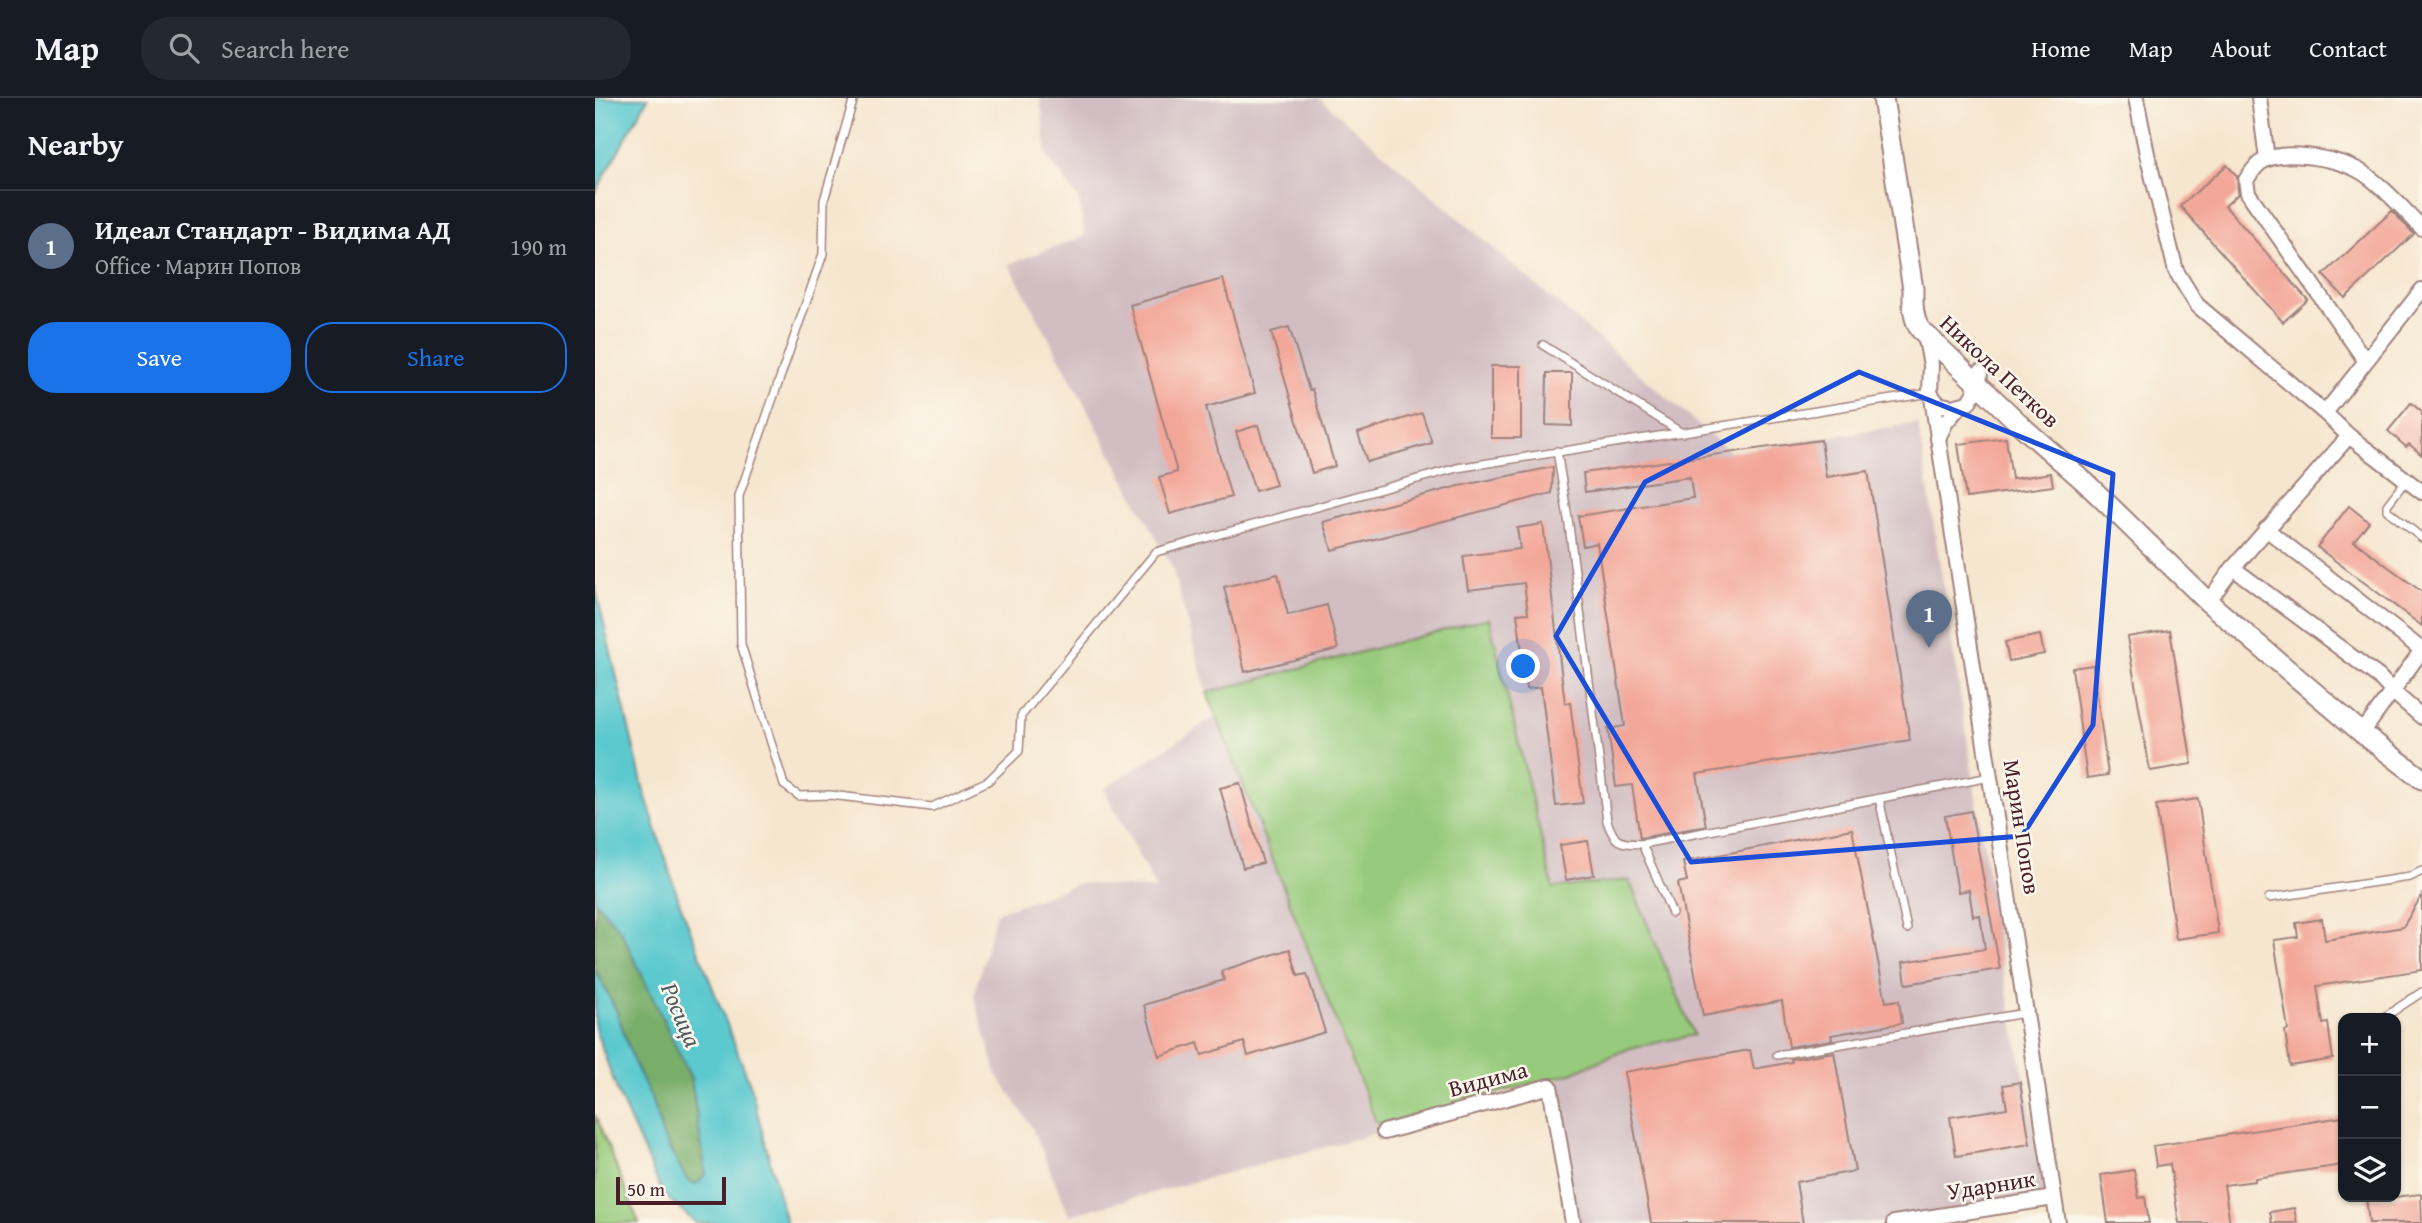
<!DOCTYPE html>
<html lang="en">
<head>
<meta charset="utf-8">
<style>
	:root { --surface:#171b24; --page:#242831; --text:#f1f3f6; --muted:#9ea1a6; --line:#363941; --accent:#1a73e8 }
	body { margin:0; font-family:"Gentium Book Plus",serif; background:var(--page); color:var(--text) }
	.controls { position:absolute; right:21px; bottom:21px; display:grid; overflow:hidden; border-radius:14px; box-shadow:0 2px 5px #0004 }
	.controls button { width:63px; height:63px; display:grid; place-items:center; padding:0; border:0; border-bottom:2px solid var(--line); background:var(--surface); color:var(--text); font:35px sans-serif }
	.scale { position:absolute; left:21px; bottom:18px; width:110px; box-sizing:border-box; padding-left:7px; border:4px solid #4a1f2b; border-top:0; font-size:19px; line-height:24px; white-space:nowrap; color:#4a1f2b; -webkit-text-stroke:5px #fbf7ec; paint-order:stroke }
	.you { position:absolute; left:929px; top:569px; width:24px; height:24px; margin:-18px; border:5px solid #fff; border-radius:50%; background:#1a73e8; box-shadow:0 0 0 10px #1a73e833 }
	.badge { display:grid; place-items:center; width:46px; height:46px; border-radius:50%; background:var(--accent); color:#fff; font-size:23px; font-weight:700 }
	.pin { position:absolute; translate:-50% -58px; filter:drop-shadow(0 2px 4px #0008) }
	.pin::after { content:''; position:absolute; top:37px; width:24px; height:21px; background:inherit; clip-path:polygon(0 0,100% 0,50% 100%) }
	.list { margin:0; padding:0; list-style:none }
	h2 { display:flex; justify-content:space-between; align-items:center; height:91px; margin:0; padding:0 28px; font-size:30px }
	h2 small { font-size:23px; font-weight:400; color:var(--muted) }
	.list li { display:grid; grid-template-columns:46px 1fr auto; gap:21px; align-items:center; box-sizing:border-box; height:112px; padding:0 28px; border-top:2px solid var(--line) }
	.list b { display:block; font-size:26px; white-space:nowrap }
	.list p { margin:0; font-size:23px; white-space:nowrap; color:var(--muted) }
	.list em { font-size:23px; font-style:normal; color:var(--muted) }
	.actions { display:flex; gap:14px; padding:21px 28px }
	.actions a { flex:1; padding:16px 0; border:2px solid var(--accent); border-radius:28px; text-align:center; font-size:24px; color:var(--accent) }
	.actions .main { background:var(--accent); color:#fff }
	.icon { flex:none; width:38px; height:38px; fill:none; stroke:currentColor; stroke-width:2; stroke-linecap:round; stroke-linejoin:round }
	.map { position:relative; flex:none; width:1827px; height:1125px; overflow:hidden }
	header { display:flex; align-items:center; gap:42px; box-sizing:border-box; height:98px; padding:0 35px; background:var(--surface); border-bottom:2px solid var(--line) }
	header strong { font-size:33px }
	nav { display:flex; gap:38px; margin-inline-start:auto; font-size:24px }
	.search { width:490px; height:63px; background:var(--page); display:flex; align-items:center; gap:18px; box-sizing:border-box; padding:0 24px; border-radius:28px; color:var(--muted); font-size:26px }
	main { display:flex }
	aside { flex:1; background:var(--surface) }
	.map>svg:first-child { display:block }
	.industrial { fill:#d2bec2 }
	.green { fill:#97ca7b; stroke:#707453; stroke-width:2 }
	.forest { fill:#79ae6b; stroke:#62664b; stroke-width:2 }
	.water { fill:#5bc9cf; stroke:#52747d; stroke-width:2 }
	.building { fill:#f3a799 }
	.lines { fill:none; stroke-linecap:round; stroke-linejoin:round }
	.lane-casing { stroke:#a0827d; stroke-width:10 }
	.street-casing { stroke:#a0827d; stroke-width:18 }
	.secondary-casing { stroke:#a0827d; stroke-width:23 }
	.lane { stroke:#fff; stroke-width:7 }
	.street { stroke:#fff; stroke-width:14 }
	.secondary { stroke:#fff; stroke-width:19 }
	.marked { fill:none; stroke:#1d4ed8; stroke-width:5; stroke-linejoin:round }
	.labels { text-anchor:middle; stroke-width:5; stroke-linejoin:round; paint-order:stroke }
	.street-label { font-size:23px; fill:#4a1f2b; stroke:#fbf7ec }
	.water-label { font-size:24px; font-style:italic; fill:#505a64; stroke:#fbf7ec }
</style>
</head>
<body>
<header>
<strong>Map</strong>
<div class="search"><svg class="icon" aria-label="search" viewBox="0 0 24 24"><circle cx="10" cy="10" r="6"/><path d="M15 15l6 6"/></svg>Search here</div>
<nav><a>Home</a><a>Map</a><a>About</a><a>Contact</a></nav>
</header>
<main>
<aside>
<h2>Nearby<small></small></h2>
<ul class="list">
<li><span class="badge" style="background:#5c6f8a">1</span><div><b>Идеал Стандарт - Видима АД</b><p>Office · Марин Попов</p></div><em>190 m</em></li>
</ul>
<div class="actions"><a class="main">Save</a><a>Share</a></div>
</aside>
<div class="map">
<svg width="1827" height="1125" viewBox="0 0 1827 1125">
	<rect width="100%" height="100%" fill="#fbf7ec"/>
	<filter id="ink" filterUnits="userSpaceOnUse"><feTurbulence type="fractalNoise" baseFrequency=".0143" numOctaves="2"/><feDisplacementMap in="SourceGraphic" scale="14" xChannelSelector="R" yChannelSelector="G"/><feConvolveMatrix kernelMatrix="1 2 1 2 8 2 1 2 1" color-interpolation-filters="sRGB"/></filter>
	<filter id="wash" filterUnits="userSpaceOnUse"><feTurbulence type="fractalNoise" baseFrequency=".00686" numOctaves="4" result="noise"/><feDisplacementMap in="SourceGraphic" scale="28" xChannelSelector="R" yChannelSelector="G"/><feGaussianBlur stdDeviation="1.57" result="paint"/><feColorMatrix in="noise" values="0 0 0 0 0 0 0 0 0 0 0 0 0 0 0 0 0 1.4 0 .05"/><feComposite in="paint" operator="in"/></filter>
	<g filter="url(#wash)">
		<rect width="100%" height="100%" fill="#f6e6cf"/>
		<g class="industrial">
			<polygon points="445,0 724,0 1135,354 1323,325 1408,873 1454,1104 1302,1125 978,1125 955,988 971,977 1035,950 1099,936 958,791 894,520 612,595 577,469 414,166 490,138 484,102 452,58"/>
			<polygon points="621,618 783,1035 474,1117 437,1029 401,975 379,898 401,815 485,785 561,792 509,691"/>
		</g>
		<g class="green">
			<polygon points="894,520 958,790 1034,782 1099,937 1035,950 971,977 782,1027 612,595"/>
			<polygon points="0,1017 44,1125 0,1125"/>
		</g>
		<polygon class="forest" points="0,803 26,832 96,980 111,1075 103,1085 97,1086 90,1080 68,1039 56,1000 38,962 21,912 0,871"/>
		<g class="water">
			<polygon points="0,0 53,0 0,95"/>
			<polygon points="0,488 49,693 84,803 155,986 191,1125 101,1125 68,1096 24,998 0,930 0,871 21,912 38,962 56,1000 68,1039 90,1079 97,1086 103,1085 111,1075 96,980 26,833 0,803"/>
		</g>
		<g id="blocks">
			<g class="building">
				<polygon points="1632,67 1642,78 1643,96 1630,108 1713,202 1688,224 1585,108"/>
				<polygon points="1797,113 1819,136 1750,200 1728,177"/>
				<polygon points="628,181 660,295 611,309 636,399 575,416 564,379 582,374 535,207"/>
				<polygon points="694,229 714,292 717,291 740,368 717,375 676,234"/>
				<rect x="896" y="268" width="30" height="72"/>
				<polygon points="952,275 977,275 977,328 951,327"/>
				<polygon points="1816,305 1827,314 1827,357 1814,346 1811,349 1793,333"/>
				<polygon points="827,315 837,345 772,364 763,335"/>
				<polygon points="663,327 681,387 660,393 641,334"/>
				<polygon points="1411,340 1417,381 1456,375 1458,388 1371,400 1363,346"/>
				<polygon points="1226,342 1231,379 1273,373 1315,642 1102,676 1111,728 1045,740 1037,687 1021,689 1013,631 1030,628 1002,445 988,448 983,418 1098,400 1095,379 990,394 988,375"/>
				<polygon points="958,369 957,395 737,452 728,424 864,388"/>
				<polygon points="1754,408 1774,424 1759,443 1827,494 1827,528 1722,449"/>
				<polygon points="948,426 970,605 975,604 988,705 961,708 946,589 932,591 922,516 933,515 929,485 873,492 868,458 925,451 922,430"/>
				<polygon points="683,476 693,517 732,507 743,551 650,574 629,489"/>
				<polygon points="1575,532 1597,666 1555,673 1532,539"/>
				<polygon points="1445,537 1449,556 1414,563 1410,544"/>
				<polygon points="1498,567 1513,677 1492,680 1477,570"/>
				<polygon points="645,685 668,765 648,770 625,690"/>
				<polygon points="1603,701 1623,835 1581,841 1561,707"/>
				<polygon points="1376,713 1405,871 1311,886 1308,864 1390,851 1385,817 1378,818 1374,792 1363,794 1350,718"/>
				<polygon points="1257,731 1291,904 1304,902 1307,925 1236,937 1237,942 1194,949 1187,903 1108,918 1083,785 1092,783 1088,764"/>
				<polygon points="993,743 999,777 971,782 965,747"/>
				<polygon points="1827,797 1827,872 1722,888 1728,926 1733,925 1738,961 1695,968 1690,933 1693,931 1679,842 1703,839 1701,825 1727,821 1730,842 1808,829"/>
				<polygon points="695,851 703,878 712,876 730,934 653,958 649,944 607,957 603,945 564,958 549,907 629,882 626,873"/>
				<polygon points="1155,952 1159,971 1197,964 1196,961 1239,954 1260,1073 1201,1084 1208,1125 1056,1125 1029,974"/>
				<polygon points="1425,984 1435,1046 1361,1058 1355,1019 1412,1010 1408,987"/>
				<polygon points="1748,1019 1748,1067 1660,1080 1660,1083 1629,1087 1635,1125 1584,1125 1575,1066 1561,1068 1558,1048"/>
				<polygon points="1539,1072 1544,1100 1550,1099 1554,1125 1513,1125 1506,1077"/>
				<polygon points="1826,1096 1827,1125 1774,1125 1771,1099 1790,1100"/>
				<polygon points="1699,1110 1702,1125 1677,1125 1675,1114"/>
			</g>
		</g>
	</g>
	<g filter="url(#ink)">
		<use href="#blocks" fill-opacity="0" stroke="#a0827d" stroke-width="2"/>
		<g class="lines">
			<g class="lane-casing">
				<g id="lane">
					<polyline points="259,0 229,102 228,156 144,398 146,546 189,687 204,698 235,697 337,709 393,683 424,653 426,618 561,454 862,370 1335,295"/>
					<polyline points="948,247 1087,335"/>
					<path d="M962,353l12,74 38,296c8,23 12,22 35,23l348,-67"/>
					<polyline points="1811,382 1792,407 1792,412 1827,440"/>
					<polyline points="1284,700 1312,831"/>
					<polyline points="1047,746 1077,815"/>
					<polyline points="1674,800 1815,779 1827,773"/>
					<polyline points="1788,920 1827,894"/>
					<polyline points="1182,957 1430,915"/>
				</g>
			</g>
			<g class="street-casing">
				<g id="street">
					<polyline points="1541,0 1552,56 1581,173 1602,207 1730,315 1754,338 1827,394"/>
					<polyline points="1664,0 1672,61"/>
					<polyline points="1330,237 1336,267 1335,295 1343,306 1357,309 1373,305 1384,287 1385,274"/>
					<path d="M1770,262l-117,-167 -2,-13c4,-6 9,-13 14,-17 21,-15 74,-5 96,6 21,10 49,42 66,59"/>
					<polyline points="1337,300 1463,1125"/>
					<polyline points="1730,315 1827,192"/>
					<polyline points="1343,340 1351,324 1365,308"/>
					<polyline points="1671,431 1827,552"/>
					<polyline points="1638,470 1784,579 1798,594 1827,619"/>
					<polyline points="1613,504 1638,470 1754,338"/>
					<polyline points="1767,635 1827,552"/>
					<polyline points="789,1034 955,988 978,1125"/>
					<polyline points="1299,1125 1459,1100"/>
				</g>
			</g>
			<g class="secondary-casing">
				<path id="secondary" d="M1288,0l30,191c0,14 -1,28 7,40l105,100 60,53 123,120 154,131 60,46"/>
			</g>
			<use href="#lane" class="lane"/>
			<use href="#street" class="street"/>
			<use href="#secondary" class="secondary"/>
		</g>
	</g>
	<path class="marked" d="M1264,274l254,102 -20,251 -71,111 -331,26 -135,-226 89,-154z"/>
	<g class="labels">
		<g class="street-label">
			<text transform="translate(1405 273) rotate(43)" y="8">Никола Петков</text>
			<text transform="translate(1427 729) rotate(81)" y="8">Марин Попов</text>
			<text transform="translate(893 981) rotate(-15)" y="8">Видима</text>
			<text transform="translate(1396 1087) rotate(-9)" y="8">Ударник</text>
		</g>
		<g class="water-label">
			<text transform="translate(86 917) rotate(67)" y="8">Росица</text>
		</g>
	</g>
</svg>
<div class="controls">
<button>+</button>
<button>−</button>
<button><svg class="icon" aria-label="layers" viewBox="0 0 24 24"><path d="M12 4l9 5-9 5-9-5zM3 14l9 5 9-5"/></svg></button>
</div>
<div class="scale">50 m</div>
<div class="you"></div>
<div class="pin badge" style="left:1334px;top:550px;background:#5c6f8a">1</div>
</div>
</main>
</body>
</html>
